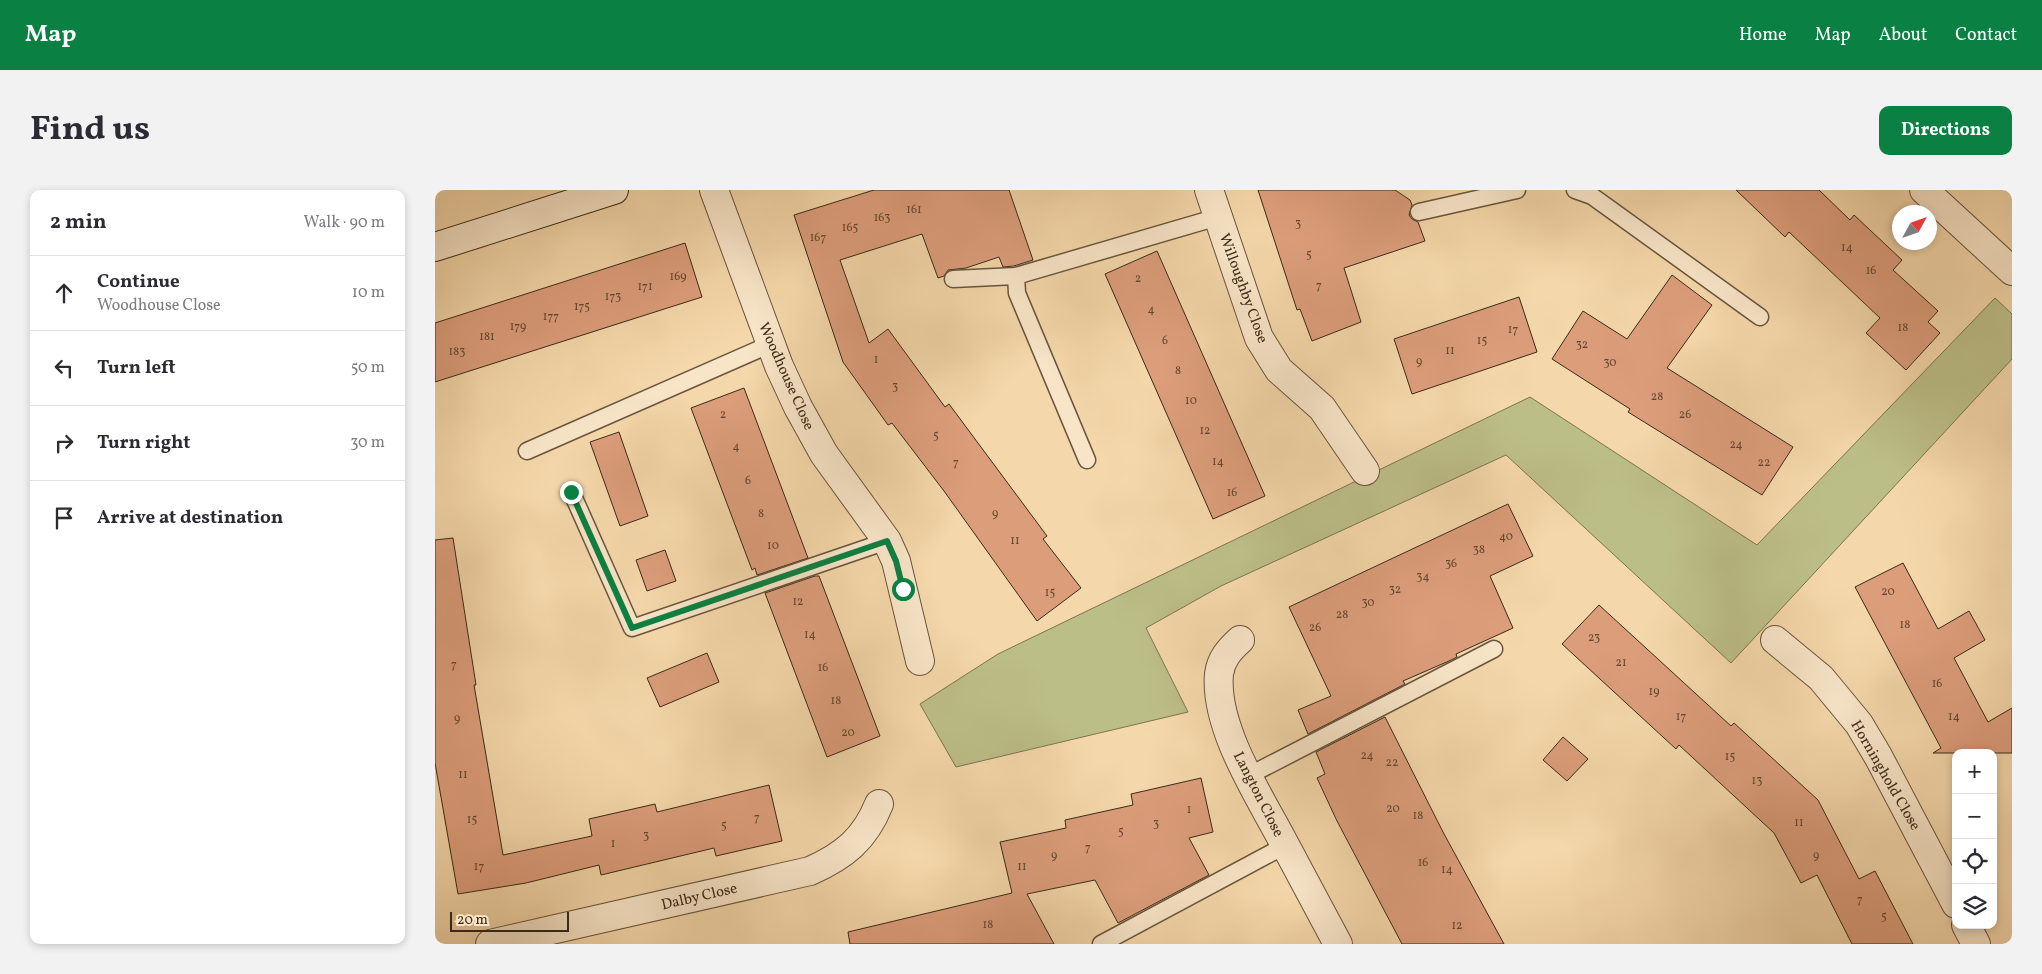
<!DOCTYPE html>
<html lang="en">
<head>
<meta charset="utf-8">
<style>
	:root { --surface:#fff; --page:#f2f2f3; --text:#2b2b33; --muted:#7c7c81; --line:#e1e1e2; --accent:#0b8043 }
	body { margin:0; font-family:Vollkorn,serif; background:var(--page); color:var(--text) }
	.controls { position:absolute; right:15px; bottom:15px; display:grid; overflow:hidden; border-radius:10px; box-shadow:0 2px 8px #0003 }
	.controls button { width:45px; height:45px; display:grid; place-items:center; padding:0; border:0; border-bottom:1px solid var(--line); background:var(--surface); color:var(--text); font:25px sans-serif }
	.compass { position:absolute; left:1457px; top:15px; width:45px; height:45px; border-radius:50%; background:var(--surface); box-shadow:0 2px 8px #0003; rotate:50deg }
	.scale { position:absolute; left:15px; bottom:12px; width:119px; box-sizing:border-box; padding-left:5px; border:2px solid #3b2a17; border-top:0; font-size:14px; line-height:18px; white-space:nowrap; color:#3b2a17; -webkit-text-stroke:4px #f8e5c8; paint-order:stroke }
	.stop { position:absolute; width:15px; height:15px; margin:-11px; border:4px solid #0b8043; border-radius:50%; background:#fff }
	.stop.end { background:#0b8043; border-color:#fff; box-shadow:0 1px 5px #0008 }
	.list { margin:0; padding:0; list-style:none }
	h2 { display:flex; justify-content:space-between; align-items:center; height:65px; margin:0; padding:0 20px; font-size:21px }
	h2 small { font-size:16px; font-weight:400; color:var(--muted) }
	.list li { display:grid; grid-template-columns:32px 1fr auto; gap:15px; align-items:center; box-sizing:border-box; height:75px; padding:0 20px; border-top:1px solid var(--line) }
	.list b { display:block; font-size:19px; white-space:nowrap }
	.list p { margin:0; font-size:16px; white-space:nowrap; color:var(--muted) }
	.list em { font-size:16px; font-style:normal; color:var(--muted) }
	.icon { flex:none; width:28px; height:28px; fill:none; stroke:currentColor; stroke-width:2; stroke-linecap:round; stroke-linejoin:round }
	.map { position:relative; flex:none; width:1577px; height:754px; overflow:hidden; border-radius:10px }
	header { display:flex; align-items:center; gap:30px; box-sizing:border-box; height:70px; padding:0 25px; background:var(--accent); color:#fff }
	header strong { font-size:24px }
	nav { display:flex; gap:28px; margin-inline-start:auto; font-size:18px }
	.intro { display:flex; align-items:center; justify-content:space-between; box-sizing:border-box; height:120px; padding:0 30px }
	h1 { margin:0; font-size:35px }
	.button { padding:12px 22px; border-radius:10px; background:var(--accent); color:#fff; font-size:18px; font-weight:700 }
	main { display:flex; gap:30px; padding:0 30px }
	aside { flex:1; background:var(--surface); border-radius:10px; box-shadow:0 2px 8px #0003 }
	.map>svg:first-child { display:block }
	.green { fill:#bcbe88; stroke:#7c7450 }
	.building { fill:#dc9d7b; stroke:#3b2a17 }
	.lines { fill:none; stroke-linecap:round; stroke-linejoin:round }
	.lane-casing { stroke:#69553c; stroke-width:19 }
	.street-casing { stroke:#69553c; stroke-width:30 }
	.secondary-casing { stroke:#3b2a17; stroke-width:30 }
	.lane { stroke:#f8e5c8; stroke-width:16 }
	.street { stroke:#f8e5c8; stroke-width:28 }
	.secondary { stroke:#f8e5c8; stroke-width:28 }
	.route { stroke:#0b8043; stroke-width:6 }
	.labels { text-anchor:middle; stroke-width:4; stroke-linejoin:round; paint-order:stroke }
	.number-label { font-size:12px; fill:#634730 }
	.street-label { font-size:15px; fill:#3b2a17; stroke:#f8e5c8 }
</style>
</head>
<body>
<header>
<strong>Map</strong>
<nav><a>Home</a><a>Map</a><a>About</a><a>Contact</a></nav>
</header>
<div class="intro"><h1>Find us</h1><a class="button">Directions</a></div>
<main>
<aside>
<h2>2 min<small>Walk · 90 m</small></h2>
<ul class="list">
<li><svg class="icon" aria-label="ahead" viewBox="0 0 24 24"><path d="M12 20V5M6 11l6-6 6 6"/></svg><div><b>Continue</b><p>Woodhouse Close</p></div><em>10 m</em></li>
<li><svg class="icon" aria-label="left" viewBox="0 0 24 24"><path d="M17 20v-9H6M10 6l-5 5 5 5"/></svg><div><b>Turn left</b></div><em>50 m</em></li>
<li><svg class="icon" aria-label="right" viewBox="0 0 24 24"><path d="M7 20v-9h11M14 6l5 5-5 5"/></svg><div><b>Turn right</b></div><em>30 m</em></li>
<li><svg class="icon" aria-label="arrive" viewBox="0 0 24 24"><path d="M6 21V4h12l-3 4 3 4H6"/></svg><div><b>Arrive at destination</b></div></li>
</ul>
</aside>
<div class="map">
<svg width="1577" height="754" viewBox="0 0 1577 754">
	<rect width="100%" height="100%" fill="#f4d7aa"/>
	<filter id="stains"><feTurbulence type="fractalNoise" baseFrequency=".004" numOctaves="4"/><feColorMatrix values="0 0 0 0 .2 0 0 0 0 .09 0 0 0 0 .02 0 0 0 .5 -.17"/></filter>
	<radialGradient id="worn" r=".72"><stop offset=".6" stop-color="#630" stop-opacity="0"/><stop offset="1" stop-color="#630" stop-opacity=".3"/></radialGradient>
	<polygon class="green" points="1560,108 1577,124 1577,169 1296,473 1071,265 786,396 711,438 753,522 521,577 485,514 563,464 1095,207 1322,355"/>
	<g class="building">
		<polygon points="439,0 574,0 598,70 579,76 568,77 564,67 531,78 513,80 509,86 503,88 487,44 405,70 434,153 453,139 510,217 514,214 612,346 608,349 646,398 602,431 509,301 457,233 453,235 408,172 359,25"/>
		<polygon points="823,0 960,0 975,10 977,15 974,25 977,29 983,32 990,51 909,78 926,132 877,151 865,119 862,120"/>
		<polygon points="1301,0 1384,0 1415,30 1419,25 1467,70 1458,80 1503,121 1493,132 1505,143 1471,180 1431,143 1445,128 1354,42 1350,47"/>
		<polygon points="250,53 267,107 0,192 0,133"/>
		<polygon points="722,61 830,306 778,329 670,84"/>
		<polygon points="1237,85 1277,115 1232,178 1358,257 1327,305 1193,222 1195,219 1117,169 1148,121 1192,149"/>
		<polygon points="1084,107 1102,162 977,204 959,149"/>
		<polygon points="309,198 373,368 322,385 320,378 317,380 256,218"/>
		<polygon points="184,242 213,326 185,336 155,252"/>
		<polygon points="1073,314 1098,366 1055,386 1078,438 1021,464 1022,467 1014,471 968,491 970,494 873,544 863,520 896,506 854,417"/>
		<polygon points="18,348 41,495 39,495 68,665 157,646 154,629 220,614 222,622 334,595 347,651 281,666 279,658 166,685 164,675 91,693 23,704 0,573 0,350"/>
		<polygon points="230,360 241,391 212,401 201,370"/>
		<polygon points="1468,373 1503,439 1534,421 1550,450 1519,468 1553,532 1577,518 1577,563 1498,563 1506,558 1420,397"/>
		<polygon points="380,386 384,386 445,546 392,567 330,403"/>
		<polygon points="1164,415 1296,536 1299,533 1383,610 1424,689 1440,681 1478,754 1417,754 1382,685 1366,693 1339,643 1244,555 1241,559 1127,454"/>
		<polygon points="272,463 284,492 225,517 212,488"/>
		<polygon points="950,527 1008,642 1069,754 967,754 902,631 882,588 890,584 881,562"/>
		<polygon points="1128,547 1153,569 1132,591 1108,570"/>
		<polygon points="766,588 778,642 754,648 774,685 683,733 660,690 592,704 619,754 415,754 413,742 577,703 565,652 631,638 630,630 698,615 696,604"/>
	</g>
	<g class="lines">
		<g class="lane-casing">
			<g id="lane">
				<polyline points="1140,0 1157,6 1325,127"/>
				<polyline points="984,22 1082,0"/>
				<polyline points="581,86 582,103 652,270"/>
				<polyline points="518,89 581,86 783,27"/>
				<polyline points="92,261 336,154"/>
				<polyline points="136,301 197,438 452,351"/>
				<polyline points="813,586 1059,459"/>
				<polyline points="666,754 851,655"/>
			</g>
		</g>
		<g class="street-casing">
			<g id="street">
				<polyline points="279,0 344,176 363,217 389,264 452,351 461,371 485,471"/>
				<polyline points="774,0 824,148 844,180 887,218 930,281"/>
				<polyline points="1489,0 1577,81"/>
				<path d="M805,450c-11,10 -19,19 -21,34 -5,54 41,123 65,169 18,33 36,67 54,101"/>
				<polyline points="1340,450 1386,488 1424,534 1443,566 1521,714"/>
				<polyline points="1531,735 1541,754"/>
				<path d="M55,754l320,-73c34,-15 55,-32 69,-67"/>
			</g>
		</g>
		<g class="secondary-casing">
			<polyline id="secondary" points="0,57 179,0"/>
		</g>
		<use href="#lane" class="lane"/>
		<use href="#street" class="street"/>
		<use href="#secondary" class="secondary"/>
	</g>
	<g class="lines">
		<polyline class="route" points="136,302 197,438 452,351 461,371 468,399"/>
	</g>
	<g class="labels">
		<g class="number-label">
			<text x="479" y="23">161</text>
			<text x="447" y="31">163</text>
			<text x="863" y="37">3</text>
			<text x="415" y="41">165</text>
			<text x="383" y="51">167</text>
			<text x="1412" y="61">14</text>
			<text x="874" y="68">5</text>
			<text x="1436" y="84">16</text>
			<text x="243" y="90">169</text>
			<text x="703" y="92">2</text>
			<text x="884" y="99">7</text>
			<text x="210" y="100">171</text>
			<text x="178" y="110">173</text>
			<text x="147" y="120">175</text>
			<text x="716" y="123">4</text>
			<text x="116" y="130">177</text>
			<text x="83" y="140">179</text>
			<text x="1468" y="141">18</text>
			<text x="1078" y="143">17</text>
			<text x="52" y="150">181</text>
			<text x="730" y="154">6</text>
			<text x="1047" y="154">15</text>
			<text x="1147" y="158">32</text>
			<text x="1015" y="164">11</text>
			<text x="22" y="165">183</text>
			<text x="441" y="173">1</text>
			<text x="984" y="175">9</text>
			<text x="1175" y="176">30</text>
			<text x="743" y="184">8</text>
			<text x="460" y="200">3</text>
			<text x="1222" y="210">28</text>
			<text x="756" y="214">10</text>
			<text x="288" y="228">2</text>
			<text x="1250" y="228">26</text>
			<text x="770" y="244">12</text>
			<text x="501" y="249">5</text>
			<text x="1301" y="258">24</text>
			<text x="301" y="260">4</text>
			<text x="783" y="275">14</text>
			<text x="521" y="276">7</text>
			<text x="1329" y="276">22</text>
			<text x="313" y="294">6</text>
			<text x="797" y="306">16</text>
			<text x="326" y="327">8</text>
			<text x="560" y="327">9</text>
			<text x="1071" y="350">40</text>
			<text x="580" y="354">11</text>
			<text x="338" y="359">10</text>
			<text x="1044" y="363">38</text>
			<text x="1016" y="377">36</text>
			<text x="988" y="390">34</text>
			<text x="960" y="403">32</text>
			<text x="1453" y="405">20</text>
			<text x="615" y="406">15</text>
			<text x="363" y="415">12</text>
			<text x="933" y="416">30</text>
			<text x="907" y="428">28</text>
			<text x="1470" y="438">18</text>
			<text x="880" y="441">26</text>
			<text x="375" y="448">14</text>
			<text x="1159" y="451">23</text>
			<text x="1186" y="476">21</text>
			<text x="19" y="478">7</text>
			<text x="388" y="481">16</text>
			<text x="1502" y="497">16</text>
			<text x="1219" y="505">19</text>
			<text x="401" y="514">18</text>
			<text x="1246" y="530">17</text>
			<text x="1519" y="530">14</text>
			<text x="22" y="532">9</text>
			<text x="413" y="546">20</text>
			<text x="932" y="569">24</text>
			<text x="1295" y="570">15</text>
			<text x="957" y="576">22</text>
			<text x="28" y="588">11</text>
			<text x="1322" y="594">13</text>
			<text x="958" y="622">20</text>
			<text x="754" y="623">1</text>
			<text x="983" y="629">18</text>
			<text x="322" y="631">7</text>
			<text x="37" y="633">15</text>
			<text x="1364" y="636">11</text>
			<text x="721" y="637">3</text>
			<text x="289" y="639">5</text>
			<text x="686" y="645">5</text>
			<text x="211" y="649">3</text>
			<text x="178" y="657">1</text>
			<text x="653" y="661">7</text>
			<text x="619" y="669">9</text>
			<text x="1381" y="669">9</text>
			<text x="988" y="676">16</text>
			<text x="44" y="680">17</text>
			<text x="587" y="680">11</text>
			<text x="1012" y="683">14</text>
			<text x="1425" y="713">7</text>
			<text x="1449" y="730">5</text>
			<text x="553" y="738">18</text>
			<text x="1022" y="739">12</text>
		</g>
		<g class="street-label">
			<text transform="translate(809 98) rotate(70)" y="5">Willoughby Close</text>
			<text transform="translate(352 186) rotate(66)" y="5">Woodhouse Close</text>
			<text transform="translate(1451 585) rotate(60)" y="5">Horninghold Close</text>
			<text transform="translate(824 604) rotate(63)" y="5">Langton Close</text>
			<text transform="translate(264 706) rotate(-13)" y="5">Dalby Close</text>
		</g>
	</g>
	<rect width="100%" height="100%" filter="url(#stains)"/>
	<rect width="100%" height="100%" fill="url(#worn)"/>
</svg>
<div class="controls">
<button>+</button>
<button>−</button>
<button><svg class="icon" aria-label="locate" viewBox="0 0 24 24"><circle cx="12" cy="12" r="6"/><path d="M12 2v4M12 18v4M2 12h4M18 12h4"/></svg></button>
<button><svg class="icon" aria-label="layers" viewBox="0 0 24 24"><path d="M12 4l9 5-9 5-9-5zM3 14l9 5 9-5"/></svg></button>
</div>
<svg class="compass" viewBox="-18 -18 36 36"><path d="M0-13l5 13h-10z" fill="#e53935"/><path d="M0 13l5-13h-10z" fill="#7c7c81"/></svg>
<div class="scale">20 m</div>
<div class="stop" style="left:468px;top:399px"></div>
<div class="stop end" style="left:136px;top:302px"></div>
</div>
</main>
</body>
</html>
